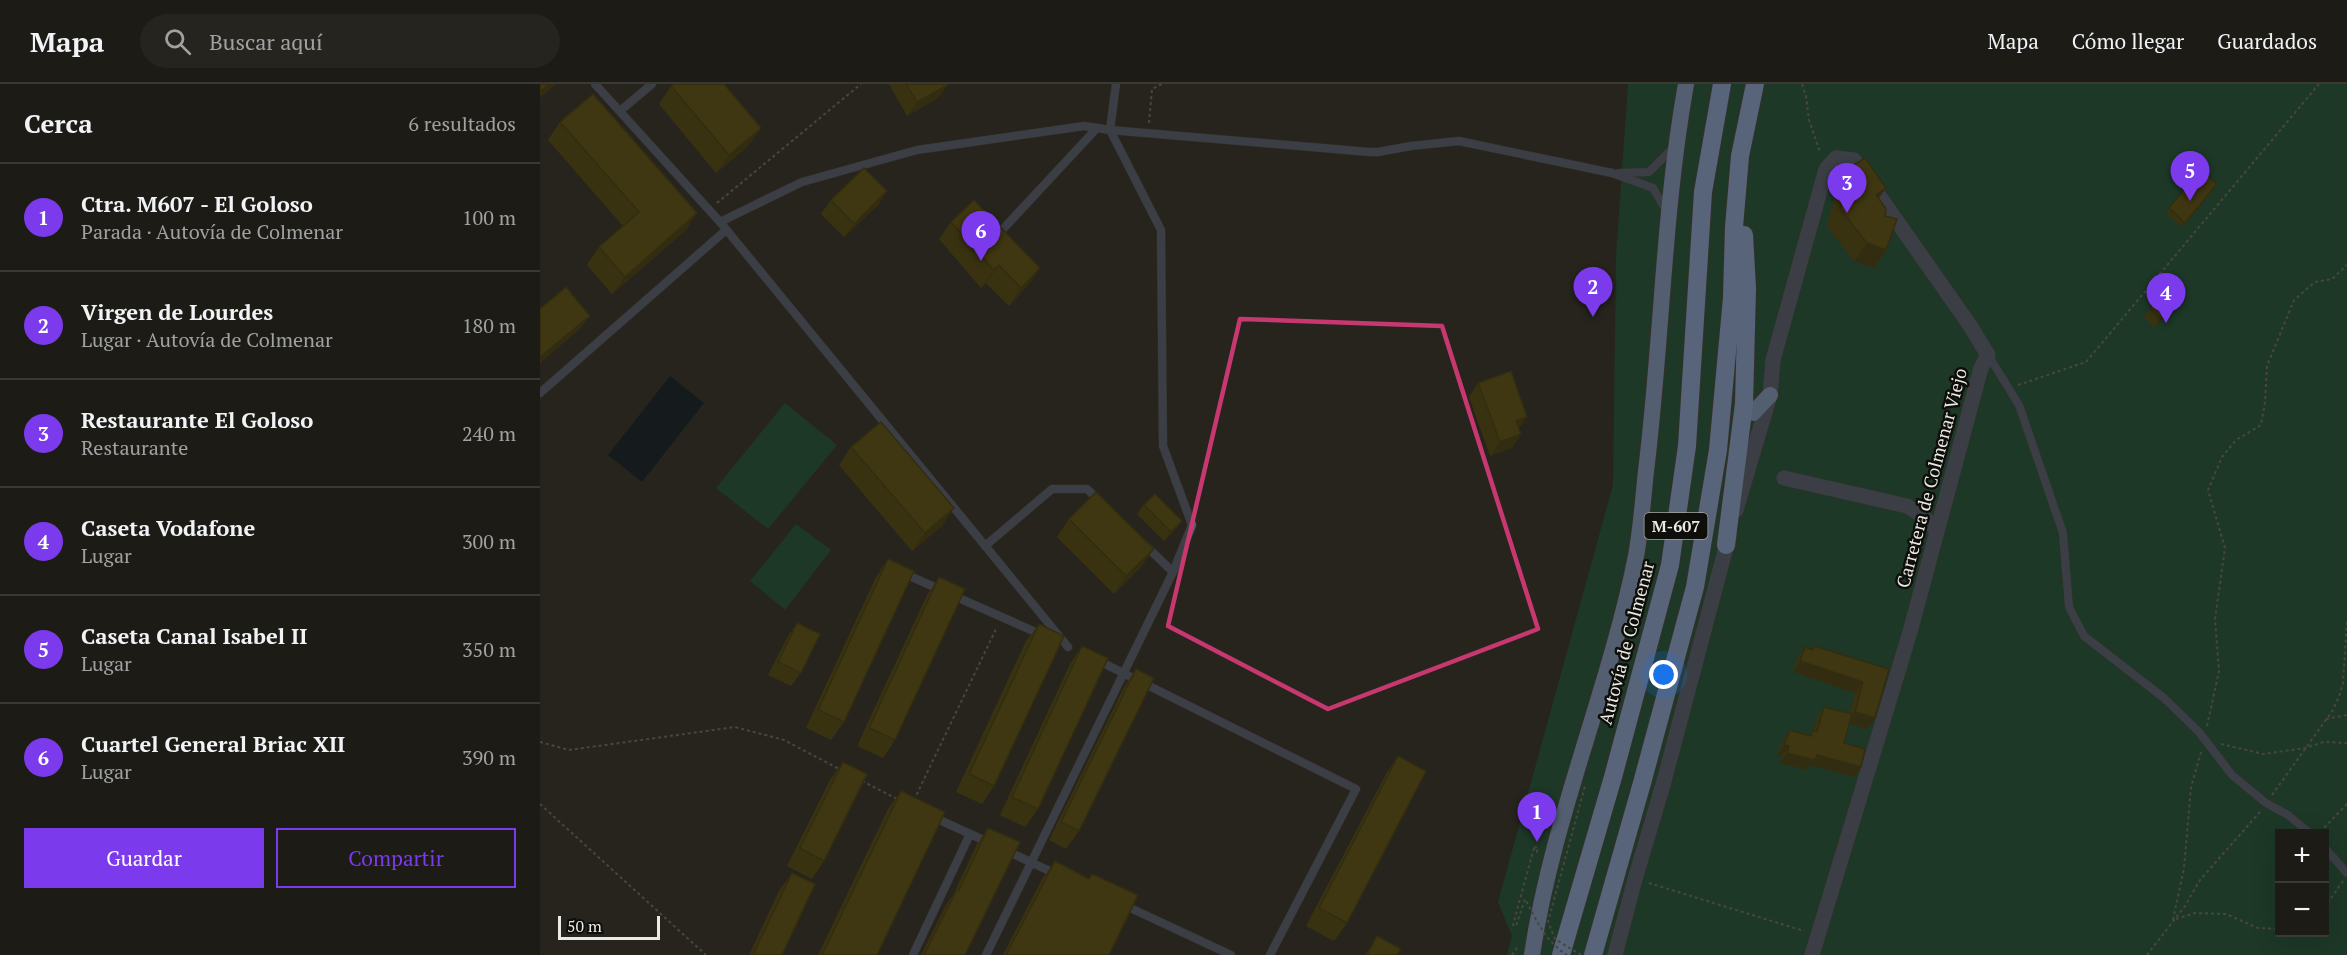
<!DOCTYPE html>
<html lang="es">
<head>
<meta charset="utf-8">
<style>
	:root { --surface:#1c1b16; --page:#25241f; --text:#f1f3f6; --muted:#a0a1a1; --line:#3a3935; --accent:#7c3aed }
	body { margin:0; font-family:"PT Serif",serif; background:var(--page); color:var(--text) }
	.controls { position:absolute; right:18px; bottom:18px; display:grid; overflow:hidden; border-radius:0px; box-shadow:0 6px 24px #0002 }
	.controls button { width:54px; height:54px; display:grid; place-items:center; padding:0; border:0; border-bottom:2px solid var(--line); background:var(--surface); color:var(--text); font:30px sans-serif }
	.scale { position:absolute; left:18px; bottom:15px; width:102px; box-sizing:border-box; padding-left:6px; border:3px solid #eceae5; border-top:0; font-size:16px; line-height:21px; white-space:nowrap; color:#eceae5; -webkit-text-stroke:4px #0e0e0a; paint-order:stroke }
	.you { position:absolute; left:1124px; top:591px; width:21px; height:21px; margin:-15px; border:4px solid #fff; border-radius:50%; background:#1a73e8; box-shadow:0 0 0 9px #1a73e833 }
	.badge { display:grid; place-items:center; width:39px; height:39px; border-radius:50%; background:var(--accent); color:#fff; font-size:20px; font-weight:700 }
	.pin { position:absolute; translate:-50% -50px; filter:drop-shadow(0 2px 3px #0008) }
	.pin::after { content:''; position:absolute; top:32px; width:21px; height:18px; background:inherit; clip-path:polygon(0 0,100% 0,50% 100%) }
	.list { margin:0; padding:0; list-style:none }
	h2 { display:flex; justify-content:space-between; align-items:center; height:78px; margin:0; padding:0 24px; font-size:26px }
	h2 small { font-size:20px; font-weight:400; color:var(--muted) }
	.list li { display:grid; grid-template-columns:39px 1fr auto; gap:18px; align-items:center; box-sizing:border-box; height:108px; padding:0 24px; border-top:2px solid var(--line) }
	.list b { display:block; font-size:22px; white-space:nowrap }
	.list p { margin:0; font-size:20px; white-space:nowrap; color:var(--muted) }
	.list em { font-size:20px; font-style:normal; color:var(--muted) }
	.actions { display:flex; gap:12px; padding:18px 24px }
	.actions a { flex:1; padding:14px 0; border:2px solid var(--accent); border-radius:0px; text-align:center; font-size:21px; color:var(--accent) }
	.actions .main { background:var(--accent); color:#fff }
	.icon { flex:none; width:33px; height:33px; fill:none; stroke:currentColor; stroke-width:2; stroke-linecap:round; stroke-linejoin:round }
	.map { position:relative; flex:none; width:1807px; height:871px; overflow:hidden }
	header { display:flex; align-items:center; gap:36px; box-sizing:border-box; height:84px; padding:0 30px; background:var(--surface); border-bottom:2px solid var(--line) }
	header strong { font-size:28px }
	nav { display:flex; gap:33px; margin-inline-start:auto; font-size:21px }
	.search { width:420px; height:54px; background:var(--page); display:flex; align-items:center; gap:15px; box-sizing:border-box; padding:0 21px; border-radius:33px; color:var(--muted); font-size:22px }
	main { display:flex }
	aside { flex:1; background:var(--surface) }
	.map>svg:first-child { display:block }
	.green { fill:#125034; fill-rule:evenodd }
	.water { fill:#010f1b }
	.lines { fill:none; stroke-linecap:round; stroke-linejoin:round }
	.service-casing { stroke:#424039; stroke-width:9 }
	.minor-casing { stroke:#424039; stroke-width:16 }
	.trunk-casing { stroke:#424039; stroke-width:18 }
	.motorway-casing { stroke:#424039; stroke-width:20 }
	.path { stroke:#716f68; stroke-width:2; stroke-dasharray:3 3; stroke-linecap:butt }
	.service { stroke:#545f76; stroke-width:8 }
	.minor { stroke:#545f76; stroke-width:15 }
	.trunk { stroke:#8ba6d8; stroke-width:16 }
	.motorway { stroke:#94b1e8; stroke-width:18 }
	.path-bridge { stroke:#716f68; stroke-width:2; stroke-dasharray:3 3; stroke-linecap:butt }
	.wall { fill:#514303 }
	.shaded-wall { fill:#423702 }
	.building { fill:#5e4e03; stroke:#423702; stroke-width:1.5 }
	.marked { fill:none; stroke:#c83870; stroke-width:4.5; stroke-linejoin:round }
	.labels { text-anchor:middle; stroke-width:5; stroke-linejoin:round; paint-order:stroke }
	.shield { fill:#0e0e0a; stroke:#a9a8a3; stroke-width:1.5 }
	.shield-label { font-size:16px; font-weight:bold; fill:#eceae5 }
	.street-label { font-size:18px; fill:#eceae5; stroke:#0e0e0a }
</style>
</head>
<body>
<header>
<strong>Mapa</strong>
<div class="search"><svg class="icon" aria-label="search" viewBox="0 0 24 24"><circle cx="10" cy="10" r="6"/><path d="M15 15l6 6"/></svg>Buscar aquí</div>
<nav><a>Mapa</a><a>Cómo llegar</a><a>Guardados</a></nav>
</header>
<main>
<aside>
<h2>Cerca<small>6 resultados</small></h2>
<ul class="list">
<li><span class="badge">1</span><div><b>Ctra. M607 - El Goloso</b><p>Parada · Autovía de Colmenar</p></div><em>100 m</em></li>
<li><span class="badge">2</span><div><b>Virgen de Lourdes</b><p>Lugar · Autovía de Colmenar</p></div><em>180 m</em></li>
<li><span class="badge">3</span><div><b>Restaurante El Goloso</b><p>Restaurante</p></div><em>240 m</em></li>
<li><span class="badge">4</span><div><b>Caseta Vodafone</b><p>Lugar</p></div><em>300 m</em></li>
<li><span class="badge">5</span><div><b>Caseta Canal Isabel II</b><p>Lugar</p></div><em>350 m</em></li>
<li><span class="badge">6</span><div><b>Cuartel General Briac XII</b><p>Lugar</p></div><em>390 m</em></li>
</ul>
<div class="actions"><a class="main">Guardar</a><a>Compartir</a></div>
</aside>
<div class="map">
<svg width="1807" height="871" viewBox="0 0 1807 871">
	<rect width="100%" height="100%" fill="#26241d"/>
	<g class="green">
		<path d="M1088,0h719v871h-840l5,-19 -14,-34 115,-417 3,-229zM1740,750h44v98h-44z"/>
		<polygon points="245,319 297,361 228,445 176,404"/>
		<polygon points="256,440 291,466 245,526 210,497"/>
	</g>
	<polygon class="water" points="130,292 164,319 102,398 68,371"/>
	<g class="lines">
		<g class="service-casing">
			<g id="service">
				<polyline points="55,0 180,138 528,563"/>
				<polyline points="80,27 112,0"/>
				<polyline points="1079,89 1109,88 1134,63"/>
				<polyline points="180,138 262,98 377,66 544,42 570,46 829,68 838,68 871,62 919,57 1072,89 1113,104 1127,128"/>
				<polyline points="464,144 557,44"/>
				<polyline points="1448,271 1479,321 1523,449 1529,523 1544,552 1624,614 1659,648 1692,691 1726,719 1748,731 1771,750"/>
				<polyline points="0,309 186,146"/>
				<polyline points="445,462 512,405 547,405 561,418"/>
				<polyline points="606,462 633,488"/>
				<polyline points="363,489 401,506"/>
				<polyline points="412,511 500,550"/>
				<polyline points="557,576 816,705 730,871"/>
				<polyline points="393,733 448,758"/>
				<polyline points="1784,763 1807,789"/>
				<polyline points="467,767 516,790"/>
				<polyline points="584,821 691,871"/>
				<polyline points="373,871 430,750"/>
				<polyline points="446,871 633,488 652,441 623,362 621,146 570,46 576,0"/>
			</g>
		</g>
		<g class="minor-casing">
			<g id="minor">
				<polyline points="1244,394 1367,422 1381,431 1397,446"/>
				<polyline points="1196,426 1230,311 1233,276 1286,85 1296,74 1314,76 1429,240 1448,271 1441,284 1370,548 1272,871"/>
				<polyline points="1075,871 1095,795 1123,701 1189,452"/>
			</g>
		</g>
		<g class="trunk-casing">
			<g id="trunk">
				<polyline points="1204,320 1210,328 1213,329 1230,311"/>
				<path d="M992,871c20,-136 77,-264 104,-399 5,-27 7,-57 10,-85 16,-129 17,-259 40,-387"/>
			</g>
		</g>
		<g class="motorway-casing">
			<g id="motorway">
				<polyline points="1186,461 1204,320 1207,204 1204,151"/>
				<polyline points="1021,871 1073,693 1130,481 1147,362 1163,108 1182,0"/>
				<polyline points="1053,871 1102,699 1155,503 1178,366 1192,214 1194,143 1200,72 1215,0"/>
			</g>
		</g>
		<g class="path">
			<polyline points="1262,0 1266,12 1269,36 1280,68"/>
			<polyline points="609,39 612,5 622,0"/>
			<polyline points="177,119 321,0"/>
			<polyline points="1478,301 1546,278 1779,0"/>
			<polyline points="1786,635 1807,631"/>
			<polyline points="1667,642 1679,587 1675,535 1685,464 1668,406 1682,373 1696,356 1721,341 1725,318 1727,282 1754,216 1775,198 1792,195 1807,181"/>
			<polyline points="0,658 29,666 195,643 244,656 301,686"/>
			<polyline points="1681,660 1723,670 1765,664 1784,658 1807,659"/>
			<polyline points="322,697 357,715"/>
			<polyline points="1732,711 1793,626 1800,610 1803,599 1807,536"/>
			<polyline points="374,716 457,543"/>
			<polyline points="0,720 166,871"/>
			<polyline points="1780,748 1807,720"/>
			<polyline points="994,764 997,763 997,769"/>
			<polyline points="1109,799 1264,847"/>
			<polyline points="1784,824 1803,797"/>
			<polyline points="1636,835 1655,829 1686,830 1718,844 1740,845"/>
			<polyline points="1633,836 1644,784 1651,703 1661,668"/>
			<polyline points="972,871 977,864"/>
			<polyline points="1607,871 1645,822 1660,796 1720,728"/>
		</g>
		<use href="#service" class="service"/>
		<use href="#minor" class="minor"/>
		<use href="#trunk" class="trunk"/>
		<use href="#motorway" class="motorway"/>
		<g class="path-bridge">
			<path d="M994,764l-21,77 3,1 9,-27c12,22 20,42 42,56"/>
			<polyline points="1041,871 1015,855 1008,838 1045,702"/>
		</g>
	</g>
	<g class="wall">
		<polygon points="349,0 407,0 398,14 367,32"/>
		<polygon points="131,2 221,44 208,62 176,89 119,20"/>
		<polygon points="20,38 157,129 145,147 72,210 47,181 59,163 83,142 8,56"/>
		<polygon points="1310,83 1346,104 1338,115 1345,132 1346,166 1334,184 1314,177 1287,143 1297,101"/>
		<polygon points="1677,100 1642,143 1626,129 1629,124"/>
		<polygon points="347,107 338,121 304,153 281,130 291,116"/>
		<polygon points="411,138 500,184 488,201 469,222 446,199 441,204 399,155"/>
		<polygon points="1632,223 1626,232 1614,244 1604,233 1610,224"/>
		<polygon points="938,299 979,344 972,364 950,372 929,313"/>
		<polygon points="311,363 402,442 372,467 299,381"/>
		<polygon points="604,421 635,446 624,457 597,430"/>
		<polygon points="529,435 601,483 574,510 517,453"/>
		<polygon points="348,475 304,638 291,656 266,644 336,493"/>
		<polygon points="399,493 355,656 343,674 317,662 387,511"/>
		<polygon points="257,539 261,589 251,602 228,591 248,552"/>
		<polygon points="499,540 454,702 442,720 416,708 486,557"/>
		<polygon points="542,562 498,725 485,743 460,731 530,580"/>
		<polygon points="1274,562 1349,585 1327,645 1309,639 1304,659 1321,683 1314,693 1271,681 1268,686 1240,679 1242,672 1237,671 1243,656 1250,646 1269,651 1273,646 1277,633 1284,623 1309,630 1315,609 1253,588 1257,574 1265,563 1272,565"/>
		<polygon points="596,585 539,747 526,765 509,756 584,603"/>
		<polygon points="858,672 807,839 794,857 766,842 846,690"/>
		<polygon points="303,678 284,777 272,795 247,782 290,696"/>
		<polygon points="361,707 337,871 278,871 348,725"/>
		<polygon points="448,744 425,871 381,871 406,821 413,811 437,760"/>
		<polygon points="515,777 548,795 552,790 569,871 463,871 502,795"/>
		<polygon points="252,789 242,871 209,871 239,807"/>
		<polygon points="837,852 857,871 825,871"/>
	</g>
	<g class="shaded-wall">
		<polygon points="9,0 16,0 0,14 0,8"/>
		<polygon points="408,1 398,14 367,32 377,18"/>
		<polygon points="221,44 208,62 176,89 189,71"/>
		<polygon points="1346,104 1333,122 1336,111"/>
		<polygon points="347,107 338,121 304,153 314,140"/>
		<polygon points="157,129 145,147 72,210 85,193"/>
		<polygon points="1327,159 1346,166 1334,184 1314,177"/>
		<polygon points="459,181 446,199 441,204 454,186"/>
		<polygon points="500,184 488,201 469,222 481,204"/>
		<polygon points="1632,223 1626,232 1614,244 1620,235"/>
		<polygon points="50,232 40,245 0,279 0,273"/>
		<polygon points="987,333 978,346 976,337"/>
		<polygon points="981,350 972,364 950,372 960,358"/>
		<polygon points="414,424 402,442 372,467 385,449"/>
		<polygon points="642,437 635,446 624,457 631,448"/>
		<polygon points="614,465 601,483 574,510 586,492"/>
		<polygon points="1260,577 1323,598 1315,609 1253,588"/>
		<polygon points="1315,628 1335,634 1327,645 1307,639"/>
		<polygon points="1244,661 1249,662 1242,672 1237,671"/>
		<polygon points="1247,669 1277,671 1321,683 1314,693 1271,681 1268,686 1240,679"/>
	</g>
	<g class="building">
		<polygon points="0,0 9,0 0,8"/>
		<polygon points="134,0 184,0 221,44 189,71 131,2"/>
		<polygon points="366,0 407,0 408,1 377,18"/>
		<polygon points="53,10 157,129 85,193 59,163 99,128 20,38"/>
		<polygon points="1325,74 1346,104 1336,111 1346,125 1345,132 1357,135 1346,166 1327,159 1300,125 1310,83"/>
		<polygon points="324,84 347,107 314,140 291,116"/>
		<polygon points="1660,86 1677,100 1645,139 1629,124"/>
		<polygon points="434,116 500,184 481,204 459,181 454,186 411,138"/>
		<polygon points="26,203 50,232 0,273 0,225"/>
		<polygon points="1622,212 1632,223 1620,235 1610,224"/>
		<polygon points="971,287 987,333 976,337 981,350 960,358 938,299"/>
		<polygon points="341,338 414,424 385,449 311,363"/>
		<polygon points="556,408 614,465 586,492 529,435"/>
		<polygon points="615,410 642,437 631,448 604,421"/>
		<polygon points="348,475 374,487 304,638 278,626"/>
		<polygon points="399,493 425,505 355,656 329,644"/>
		<polygon points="257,539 280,550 261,589 238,578"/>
		<polygon points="499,540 524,552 454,702 429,690"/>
		<polygon points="542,562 568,574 498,725 472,713"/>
		<polygon points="1274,562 1349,585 1335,634 1315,628 1323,598 1260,577 1265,563 1273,566"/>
		<polygon points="596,585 614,594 539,747 521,738"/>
		<polygon points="1284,623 1312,630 1304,659 1325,665 1321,683 1277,671 1275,676 1247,669 1249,662 1244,661 1250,646 1271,652 1273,646 1277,648"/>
		<polygon points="858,672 886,687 807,839 779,824"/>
		<polygon points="303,678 327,690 284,777 260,764"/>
		<polygon points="361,707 405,728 337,871 282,871"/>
		<polygon points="448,744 480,758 425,871 384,871 417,805 419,806"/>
		<polygon points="515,777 549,795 552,790 598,811 569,871 466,871"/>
		<polygon points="252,789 275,800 242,871 213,871"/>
		<polygon points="837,852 861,865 857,871 827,871"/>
	</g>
	<path d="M0 0H1807V871H0ZM700,235l202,7 96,303 -210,80 -160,-83z" fill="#26241d" fill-opacity=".55" fill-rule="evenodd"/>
	<path class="marked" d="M700,235l202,7 96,303 -210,80 -160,-83z"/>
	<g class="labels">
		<rect class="shield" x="1104.5" y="429" width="63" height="26" rx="4.5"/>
		<g class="shield-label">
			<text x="1136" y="448">M-607</text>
		</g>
		<g class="street-label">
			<text transform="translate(1392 394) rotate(-75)" y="6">Carretera de Colmenar Viejo</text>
			<text transform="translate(1087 559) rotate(-75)" y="6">Autovía de Colmenar</text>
		</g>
	</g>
</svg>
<div class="controls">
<button>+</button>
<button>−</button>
</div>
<div class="scale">50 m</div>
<div class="you"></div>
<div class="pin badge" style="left:997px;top:758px">1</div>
<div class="pin badge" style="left:1053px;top:233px">2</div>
<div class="pin badge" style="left:1307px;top:129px">3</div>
<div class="pin badge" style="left:1626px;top:239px">4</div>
<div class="pin badge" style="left:1650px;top:117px">5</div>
<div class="pin badge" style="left:441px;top:177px">6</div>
</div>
</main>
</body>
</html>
